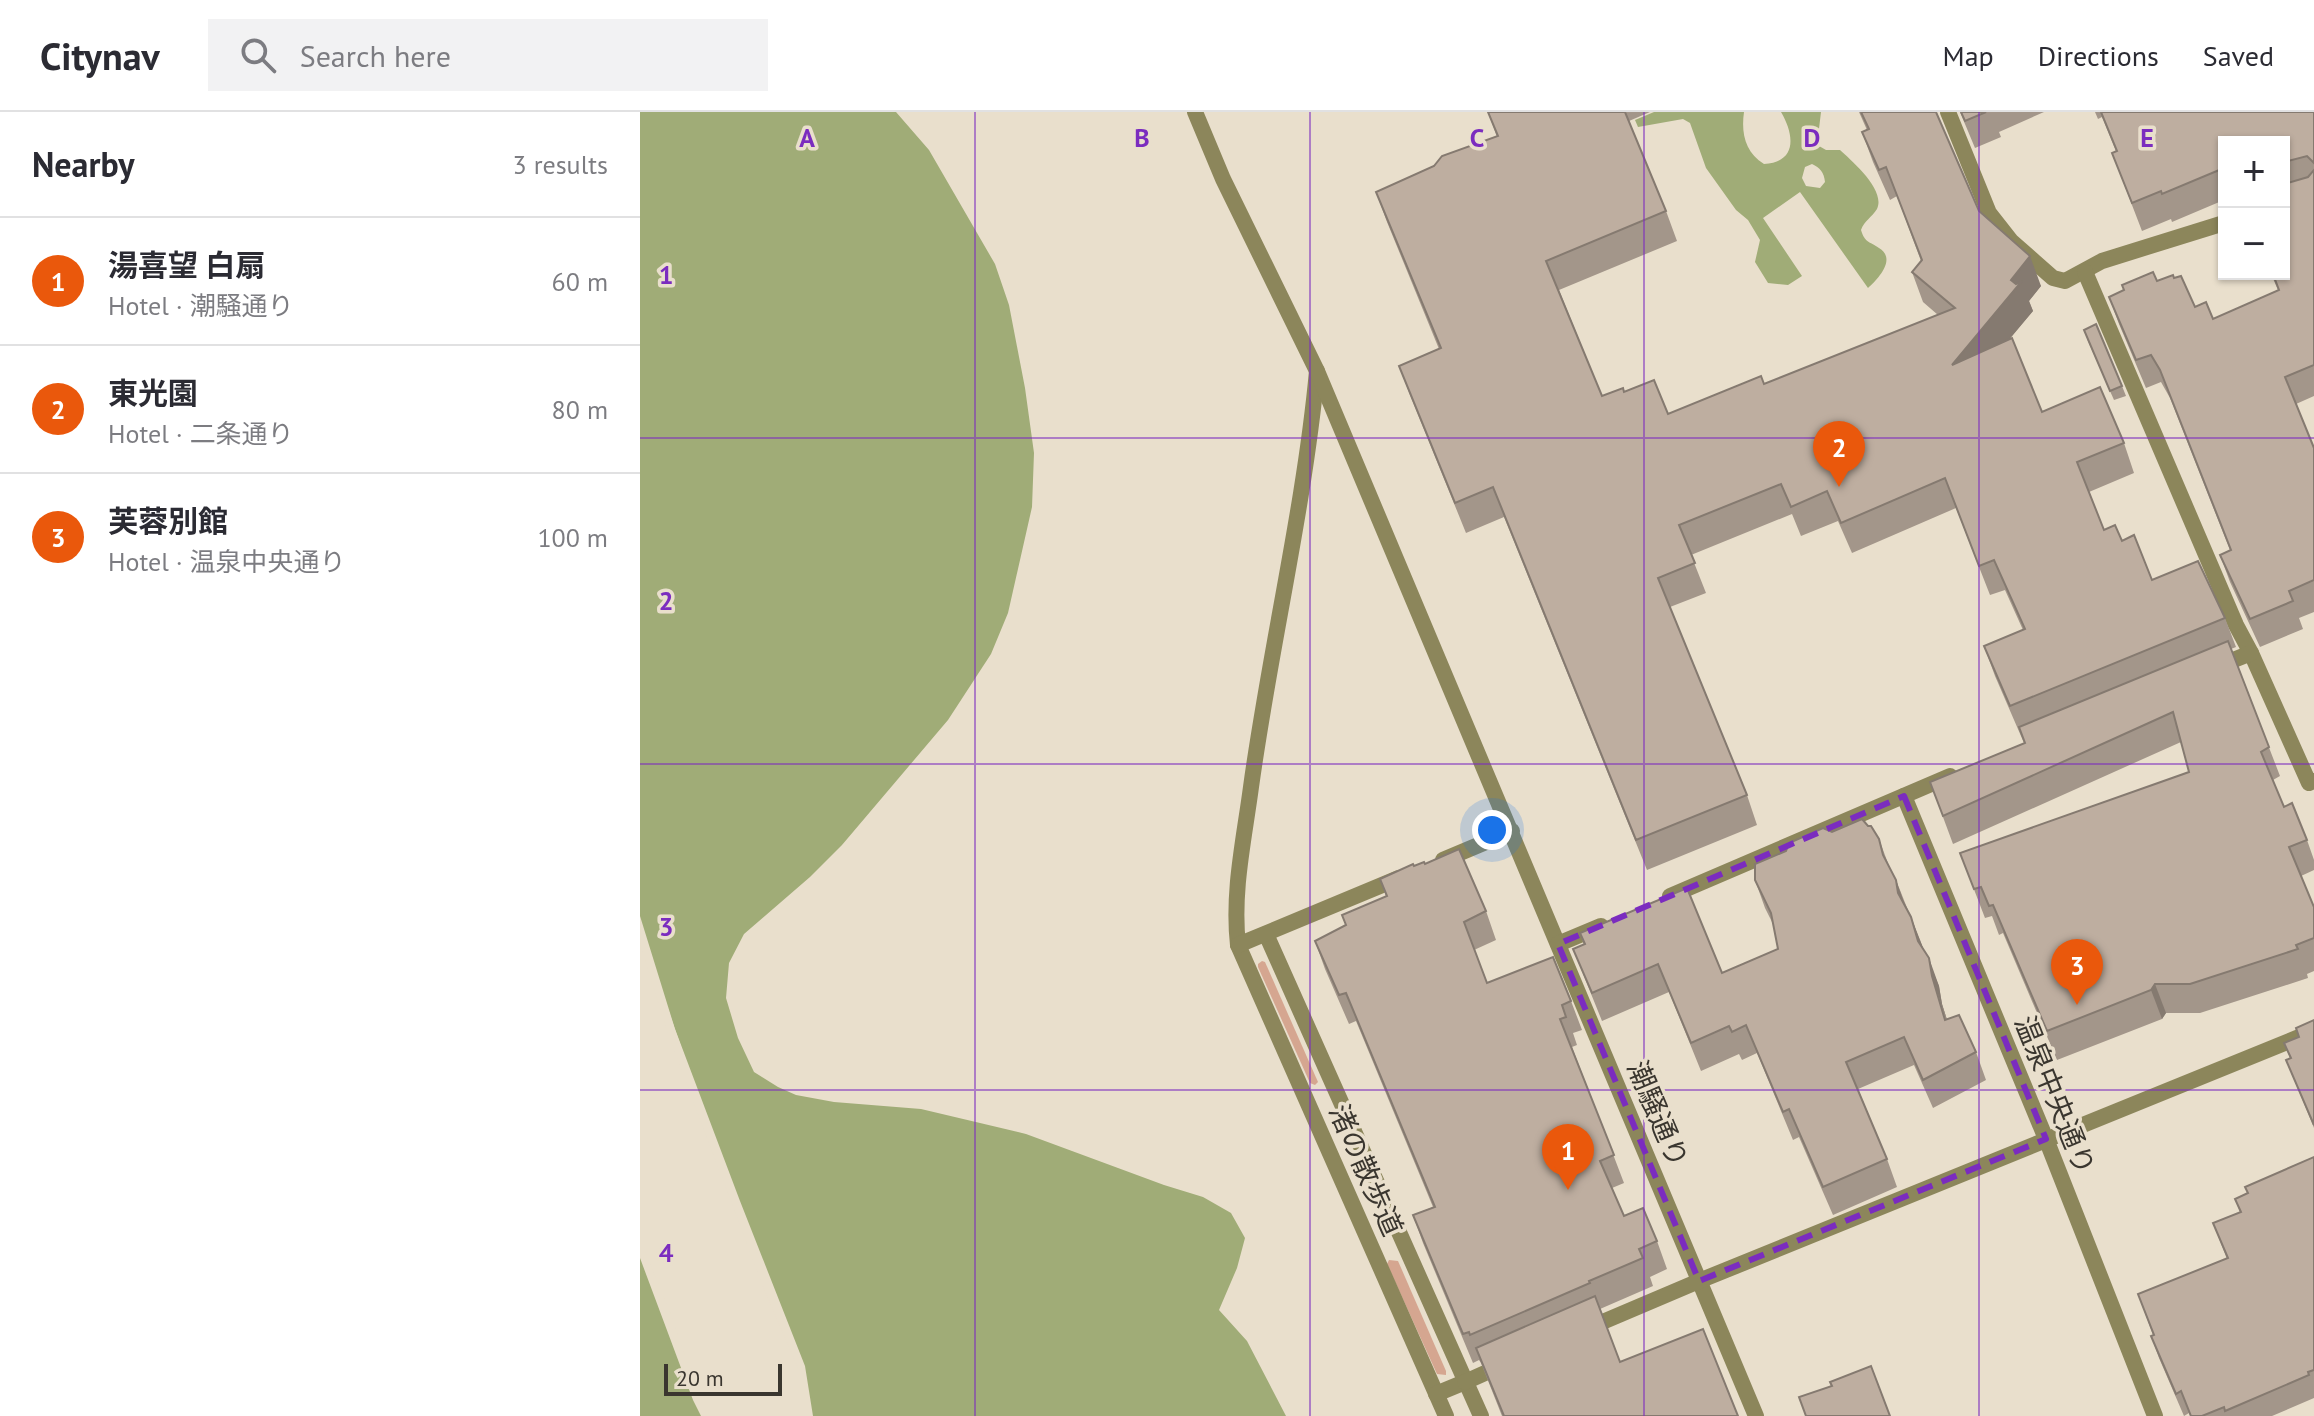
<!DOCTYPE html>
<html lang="en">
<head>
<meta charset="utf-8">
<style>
	:root { --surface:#fff; --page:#f2f2f3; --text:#2b2b33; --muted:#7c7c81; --line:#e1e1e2; --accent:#ea580c }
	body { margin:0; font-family:"PT Sans","Noto Sans JP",sans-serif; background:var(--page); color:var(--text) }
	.controls { position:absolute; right:24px; top:24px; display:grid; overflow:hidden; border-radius:0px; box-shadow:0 2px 6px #0004 }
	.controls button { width:72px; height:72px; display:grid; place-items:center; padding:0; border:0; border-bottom:2px solid var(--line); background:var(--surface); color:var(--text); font:40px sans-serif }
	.scale { position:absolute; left:24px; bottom:20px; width:118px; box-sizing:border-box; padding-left:8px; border:4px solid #3a362f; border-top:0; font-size:22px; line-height:28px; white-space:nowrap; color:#3a362f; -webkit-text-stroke:6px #e9dfcc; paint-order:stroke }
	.you { position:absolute; left:852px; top:718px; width:28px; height:28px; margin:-20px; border:6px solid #fff; border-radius:50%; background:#1a73e8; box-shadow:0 0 0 12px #1a73e833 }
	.badge { display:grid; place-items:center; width:52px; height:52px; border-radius:50%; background:var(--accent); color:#fff; font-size:26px; font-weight:700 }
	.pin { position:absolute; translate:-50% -66px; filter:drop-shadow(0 2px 4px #0008) }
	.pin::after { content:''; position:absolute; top:42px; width:28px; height:24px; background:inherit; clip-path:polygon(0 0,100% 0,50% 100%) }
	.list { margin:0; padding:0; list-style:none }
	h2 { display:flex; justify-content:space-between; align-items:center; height:104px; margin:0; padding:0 32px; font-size:34px }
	h2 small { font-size:26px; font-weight:400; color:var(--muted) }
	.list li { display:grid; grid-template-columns:52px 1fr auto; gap:24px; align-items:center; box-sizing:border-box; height:128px; padding:0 32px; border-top:2px solid var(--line) }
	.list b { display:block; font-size:30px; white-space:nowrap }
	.list p { margin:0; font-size:26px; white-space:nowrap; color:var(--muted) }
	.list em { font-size:26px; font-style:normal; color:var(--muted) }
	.icon { flex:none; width:44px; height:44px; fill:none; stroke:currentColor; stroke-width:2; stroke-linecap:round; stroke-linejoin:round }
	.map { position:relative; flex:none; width:1674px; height:1304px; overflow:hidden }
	header { display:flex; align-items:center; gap:48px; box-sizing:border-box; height:112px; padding:0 40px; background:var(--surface); border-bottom:2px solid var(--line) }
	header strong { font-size:38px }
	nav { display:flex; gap:44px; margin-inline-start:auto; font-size:28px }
	.search { width:560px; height:72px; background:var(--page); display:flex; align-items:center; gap:20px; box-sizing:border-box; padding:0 28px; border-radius:0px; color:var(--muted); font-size:30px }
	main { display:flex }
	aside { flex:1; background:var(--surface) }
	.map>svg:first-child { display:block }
	.green { fill:#d5a690 }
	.water { fill:#a0ac77; fill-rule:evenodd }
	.pier { fill:#e9dfcc }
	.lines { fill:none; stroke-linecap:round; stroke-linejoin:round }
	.service { stroke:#8c865b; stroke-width:16 }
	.minor { stroke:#8c865b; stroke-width:16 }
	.wall { fill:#a3968a }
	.shaded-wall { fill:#857a70 }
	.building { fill:#beaea0; stroke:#857a70; stroke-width:2 }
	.marked { fill:none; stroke:#7b2cbf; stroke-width:6; stroke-dasharray:16 10; stroke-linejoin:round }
	.grid { fill:none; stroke:#7b2cbf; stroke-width:2; stroke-opacity:0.55 }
	.labels { text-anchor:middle; stroke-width:7; stroke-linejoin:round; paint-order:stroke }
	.street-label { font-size:28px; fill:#3a362f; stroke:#e9dfcc }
	.grid-label { font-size:26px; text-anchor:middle; font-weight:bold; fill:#7b2cbf; stroke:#e9dfcc; stroke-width:7; stroke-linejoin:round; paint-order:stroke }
</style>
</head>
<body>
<header>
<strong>Citynav</strong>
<div class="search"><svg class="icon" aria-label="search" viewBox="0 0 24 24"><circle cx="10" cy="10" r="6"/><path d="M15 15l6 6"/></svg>Search here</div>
<nav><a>Map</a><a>Directions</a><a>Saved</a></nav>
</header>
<main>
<aside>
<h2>Nearby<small>3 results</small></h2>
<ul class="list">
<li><span class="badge">1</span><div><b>湯喜望 白扇</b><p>Hotel · 潮騒通り</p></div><em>60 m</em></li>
<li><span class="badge">2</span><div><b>東光園</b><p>Hotel · 二条通り</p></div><em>80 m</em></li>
<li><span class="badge">3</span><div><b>芙蓉別館</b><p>Hotel · 温泉中央通り</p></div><em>100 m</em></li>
</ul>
</aside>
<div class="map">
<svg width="1674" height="1304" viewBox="0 0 1674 1304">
	<rect width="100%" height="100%" fill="#e9dfcc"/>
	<g class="green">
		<polygon points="622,849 625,850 678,970 675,973 670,971 618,855 618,852"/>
		<polygon points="749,1148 758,1149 806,1259 806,1263 797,1262 747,1152"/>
	</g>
	<g class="water">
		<polygon points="0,0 256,0 289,38 355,152 369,193 385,276 394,341 392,395 368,501 351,542 308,608 202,733 170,765 104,822 89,851 86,886 98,926 114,960 138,975 156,983 194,990 281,997 386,1022 524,1073 563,1085 591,1101 605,1126 597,1156 579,1198 607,1229 646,1304 170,1304 162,1255 96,1092 0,817"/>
		<path d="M1014,0h90c-3,21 1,40 20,52 34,-2 30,-30 17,-52h40l-3,25 1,9 7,4h14c12,11 46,40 37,59 -5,8 -13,12 -16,21 4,13 8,11 18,18 18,11 -1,31 -11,40l-68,-96 -37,26 39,58 -14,9 -20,-2 -13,-21 5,-22 -12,-20 -12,-10 -30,-42 -16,-45 -7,-4 -45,8 -3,-7zM1172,52c8,4 12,8 13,18l-5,6 -14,-2 -4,-8 3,-11z"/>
		<polygon points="0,1139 65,1304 0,1304"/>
	</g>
	<g class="pier">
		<polygon points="0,804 35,917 100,1089 165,1254 173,1304 166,1304 158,1256 122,1172 27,919 0,831"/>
		<polygon points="0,1135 4,1137 30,1200 59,1284 69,1304 61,1304 53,1288 0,1146"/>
	</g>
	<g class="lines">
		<g class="service">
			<path d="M677,259c-13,139 -47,277 -66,416 -7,53 -19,105 -13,158l208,471"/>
			<polyline points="626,822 841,1304"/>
			<polyline points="796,1282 825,1270"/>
		</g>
		<g class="minor">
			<polyline points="555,0 583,67 677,259 1116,1304"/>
			<polyline points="1308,0 1349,101 1371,129 1413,166 1425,169 1462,149 1584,111"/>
			<polyline points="1445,160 1596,513 1611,541 1669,671 1674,669"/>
			<polyline points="1576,555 1611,541"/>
			<polyline points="1264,684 1406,1027 1515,1304"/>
			<polyline points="803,748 872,719"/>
			<polyline points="1030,784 1310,664"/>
			<polyline points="918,832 961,814"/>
			<polyline points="598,833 759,766"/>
			<polyline points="946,1217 1059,1169 1674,919"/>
			<polyline points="825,1270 863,1253"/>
		</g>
	</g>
	<g class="wall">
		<polygon points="848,0 1010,0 989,9 1026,99 1037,129 919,178 962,284 984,280 1028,302 1124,272 1298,203 1283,190 1272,160 1281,149 1257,84 1250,88 1233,50 1222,20 1227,18 1219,0 1296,0 1339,99 1401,174 1389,189 1393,199 1369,227 1402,300 1484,331 1494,361 1449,380 1464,418 1482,429 1512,468 1585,506 1596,535 1591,537 1640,664 1633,668 1644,695 1667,728 1674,748 1674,758 1661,764 1674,795 1674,859 1667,862 1668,866 1560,901 1526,901 1522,907 1417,948 1363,821 1359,823 1352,804 1345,806 1320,741 1549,660 1541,630 1313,732 1290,670 1384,631 1355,564 1344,534 1383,518 1365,478 1350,483 1316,396 1212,441 1198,409 1161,424 1152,402 1051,443 1066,481 1030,495 1107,683 1117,713 1007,758 864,405 826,421 770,283 759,254 799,237 747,110 736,80 857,25"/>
		<polygon points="1320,0 1404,0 1359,20 1361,25 1335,36"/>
		<polygon points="1455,0 1674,0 1674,284 1656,292 1674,336 1674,500 1659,506 1663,517 1620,535 1590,470 1580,443 1590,438 1530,286 1521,270 1506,276 1479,212 1469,185 1517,169 1573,207 1638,178 1631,162 1644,162 1644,30 1584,30 1584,88 1532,110 1531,107 1502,119 1472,41 1476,39 1462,5 1458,7"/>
		<polygon points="1447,227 1482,274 1486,284 1474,288"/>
		<polygon points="1192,720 1239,727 1249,754 1256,768 1283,836 1299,874 1302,892 1307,908 1336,940 1346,968 1293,996 1274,953 1218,977 1247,1047 1257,1075 1193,1103 1159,1025 1153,1028 1117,941 1102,948 1099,942 1061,959 1029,880 962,909 933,837 944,833 940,821 1082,861 1138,837 1133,812 1125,796 1115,768"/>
		<polygon points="785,752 846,799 856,828 834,838 847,871 931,889 942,918 933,921 937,933 932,935 984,1071 972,1076 984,1104 1017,1129 1027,1157 1010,1165 1013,1174 960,1197 980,1250 1098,1304 862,1304 841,1251 839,1248 833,1251 783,1131 773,1103 793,1095 716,909 709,912 685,857 675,829 706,813 746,784 740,767 774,754"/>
		<polygon points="1674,908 1674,1016 1646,948 1650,946 1644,931 1659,925"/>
		<polygon points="1674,1045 1674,1286 1632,1304 1550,1304 1549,1301 1544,1304 1519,1246 1511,1224 1513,1223 1498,1182 1587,1147 1573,1111 1600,1100 1595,1087 1607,1081"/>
	</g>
	<g class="shaded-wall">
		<polygon points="1390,144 1401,174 1389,189 1393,199 1323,283 1312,253 1371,168"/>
		<polygon points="1256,768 1266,796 1258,781"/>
		<polygon points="1271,805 1282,833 1288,857 1278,829"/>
		<polygon points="1289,846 1299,874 1302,892 1316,936 1292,864"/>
		<polygon points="1515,872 1526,901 1522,907 1511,878"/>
	</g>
	<g class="building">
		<polygon points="848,0 985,0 1026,99 906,149 962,284 983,276 984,280 1014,268 1028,302 1121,264 1124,272 1315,196 1272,160 1282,148 1246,55 1239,58 1222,20 1229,17 1221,0 1296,0 1339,99 1390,144 1371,168 1376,172 1382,169 1312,253 1372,226 1402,300 1460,275 1484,331 1437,350 1464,418 1475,413 1482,429 1494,423 1512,468 1558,449 1585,506 1370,594 1344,534 1385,517 1354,448 1339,454 1305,366 1201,411 1187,379 1151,395 1141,372 1039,413 1055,451 1018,466 1107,683 996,728 853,375 815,391 759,254 801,236 736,80 794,54 802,44 858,24"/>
		<polygon points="1321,0 1346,0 1325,9"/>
		<polygon points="1461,0 1674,0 1674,51 1667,44 1644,50 1644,30 1584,30 1584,56 1522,82 1521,79 1492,91 1472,41 1477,39"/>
		<polygon points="1674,58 1674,253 1645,265 1674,336 1674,468 1649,479 1653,489 1610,507 1580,443 1591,438 1520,258 1511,243 1496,248 1469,185 1484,178 1482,173 1513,160 1517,169 1533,163 1534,166 1541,164 1555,195 1566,190 1573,207 1639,178 1633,162 1644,162 1644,72 1668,65"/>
		<polygon points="1456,212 1482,274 1470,279 1444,218"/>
		<polygon points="1588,529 1629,635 1621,640 1644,695 1652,691 1667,728 1649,735 1674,795 1674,826 1656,833 1658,837 1550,872 1515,872 1511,878 1407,919 1353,793 1349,794 1341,775 1334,777 1320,741 1549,660 1533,600 1303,704 1290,670 1385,631 1379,615"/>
		<polygon points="1222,707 1228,714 1231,714 1239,727 1243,743 1256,768 1258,781 1271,805 1278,829 1289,846 1292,864 1305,908 1319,903 1336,940 1283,968 1264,925 1206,950 1247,1047 1183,1075 1149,997 1143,1000 1106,913 1092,920 1089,914 1051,931 1018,852 952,881 933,837 945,832 940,821 1047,776 1082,861 1138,837 1131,801 1115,768 1115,752 1146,739 1149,731 1183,716 1192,720"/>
		<polygon points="819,737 846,799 824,810 847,871 913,845 931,889 922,893 926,905 920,907 974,1043 960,1049 984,1104 1003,1096 1017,1129 999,1137 1003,1146 949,1169 950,1171 830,1223 829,1220 823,1222 773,1103 795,1095 706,881 699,883 675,829 706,813 702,803 747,784 740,767 773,752 774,754 784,750 785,752"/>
		<polygon points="1674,908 1674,1013 1646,948 1651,946 1644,931 1659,925 1656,916"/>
		<polygon points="1674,1045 1674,1258 1668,1260 1669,1263 1585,1299 1584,1295 1562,1304 1551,1304 1541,1279 1536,1282 1511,1224 1514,1223 1498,1182 1588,1146 1573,1111 1601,1100 1595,1087 1608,1081 1605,1075"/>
		<polygon points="955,1184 980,1250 1063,1217 1098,1304 864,1304 836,1236"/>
		<polygon points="1231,1254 1250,1304 1166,1304 1159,1285 1192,1274 1190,1270"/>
	</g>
	<path class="marked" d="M1264,684l142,343 -347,142 -141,-337z"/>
	<path class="grid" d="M335,0v1304M670,0v1304M1004,0v1304M1339,0v1304M0,326h1674M0,652h1674M0,978h1674"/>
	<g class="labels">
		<g class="street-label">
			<text transform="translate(1415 983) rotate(68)" y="10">温泉中央通り</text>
			<text transform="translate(1018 1002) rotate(67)" y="10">潮騒通り</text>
			<text transform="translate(726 1058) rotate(66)" y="10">渚の散歩道</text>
		</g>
	</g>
	<g class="grid-label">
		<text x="167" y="35">A</text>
		<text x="502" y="35">B</text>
		<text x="837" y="35">C</text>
		<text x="1172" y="35">D</text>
		<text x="1507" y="35">E</text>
		<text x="26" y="172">1</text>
		<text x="26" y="498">2</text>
		<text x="26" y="824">3</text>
		<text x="26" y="1150">4</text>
	</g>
</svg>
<div class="controls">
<button>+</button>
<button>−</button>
</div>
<div class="scale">20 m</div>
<div class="you"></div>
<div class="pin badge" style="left:928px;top:1078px">1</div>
<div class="pin badge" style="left:1199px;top:375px">2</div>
<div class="pin badge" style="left:1437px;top:893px">3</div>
</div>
</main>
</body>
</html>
